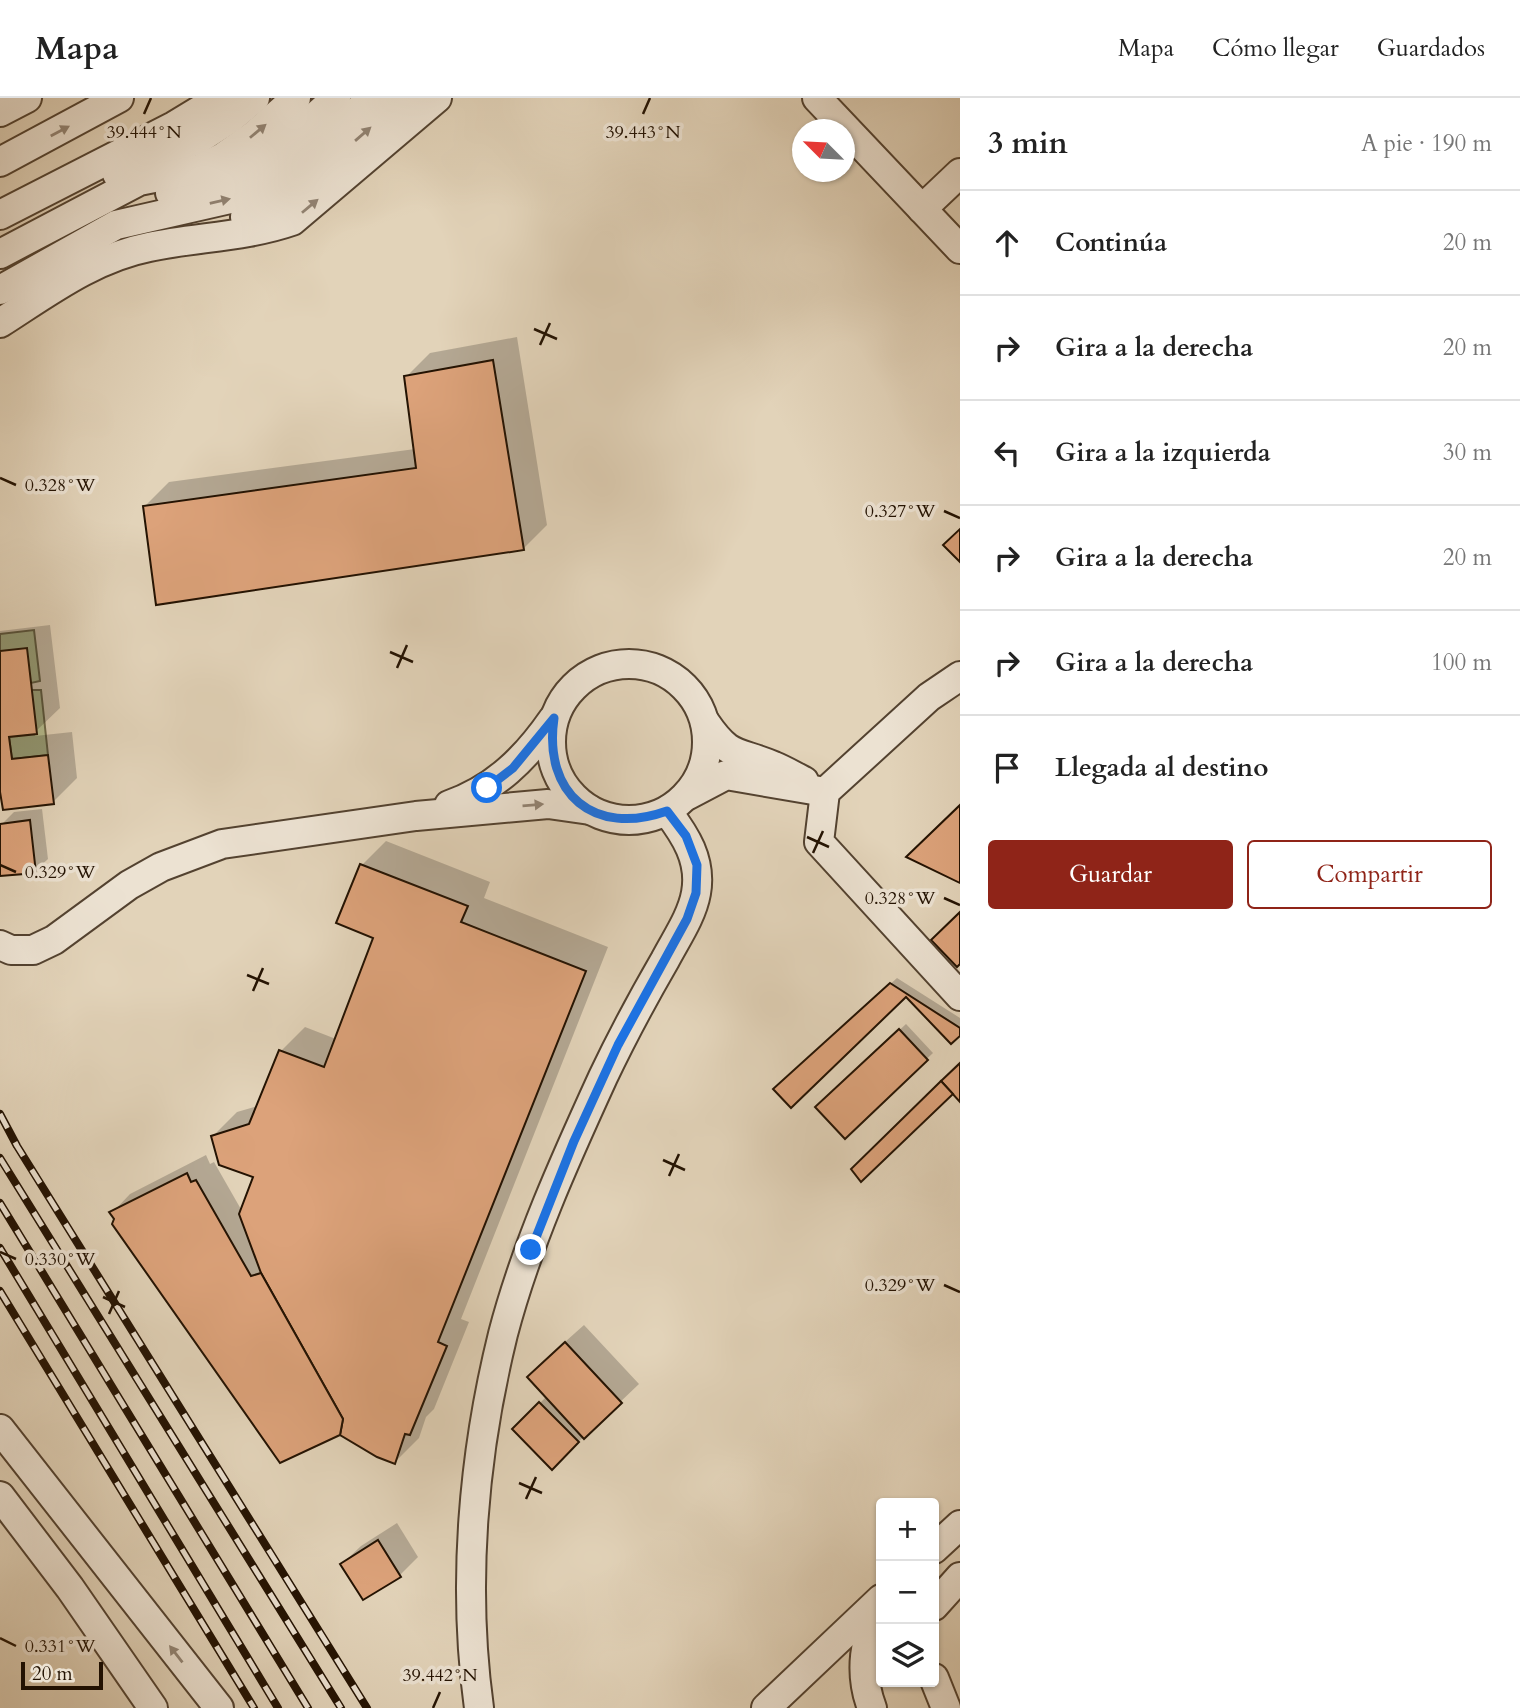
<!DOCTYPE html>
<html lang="es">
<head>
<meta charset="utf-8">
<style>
	:root { --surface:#fff; --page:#f2f2f2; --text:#222; --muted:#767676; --line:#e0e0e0; --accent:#8f2418 }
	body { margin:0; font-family:Cardo,serif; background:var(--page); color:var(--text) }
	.controls { position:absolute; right:21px; bottom:21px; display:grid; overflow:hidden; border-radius:7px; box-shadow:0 2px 5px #0004 }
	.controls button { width:63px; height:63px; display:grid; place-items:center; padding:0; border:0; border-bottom:2px solid var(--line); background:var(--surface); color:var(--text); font:35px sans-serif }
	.compass { position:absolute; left:792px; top:21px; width:63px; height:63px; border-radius:50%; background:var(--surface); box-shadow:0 2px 5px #0004; rotate:294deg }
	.scale { position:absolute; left:21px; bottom:18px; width:82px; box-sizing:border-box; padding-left:7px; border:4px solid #231202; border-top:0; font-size:19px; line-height:24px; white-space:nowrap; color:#231202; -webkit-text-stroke:5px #ece2d2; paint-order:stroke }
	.stop { position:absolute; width:21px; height:21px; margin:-16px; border:5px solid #1a73e8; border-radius:50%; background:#fff }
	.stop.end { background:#1a73e8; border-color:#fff; box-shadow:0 2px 7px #0008 }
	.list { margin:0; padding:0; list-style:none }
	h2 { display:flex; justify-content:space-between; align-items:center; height:91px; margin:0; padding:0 28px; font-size:30px }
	h2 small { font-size:23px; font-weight:400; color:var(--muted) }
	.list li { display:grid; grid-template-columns:46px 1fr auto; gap:21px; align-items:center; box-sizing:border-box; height:105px; padding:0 28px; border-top:2px solid var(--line) }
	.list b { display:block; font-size:26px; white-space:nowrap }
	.list em { font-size:23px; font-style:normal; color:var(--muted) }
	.actions { display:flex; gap:14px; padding:21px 28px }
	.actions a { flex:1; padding:16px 0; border:2px solid var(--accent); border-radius:7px; text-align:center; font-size:24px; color:var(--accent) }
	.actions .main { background:var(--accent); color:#fff }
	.icon { flex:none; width:38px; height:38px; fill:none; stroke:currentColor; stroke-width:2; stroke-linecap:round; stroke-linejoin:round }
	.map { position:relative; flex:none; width:960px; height:1610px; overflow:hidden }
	header { display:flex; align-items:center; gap:42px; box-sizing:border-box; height:98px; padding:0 35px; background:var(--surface); border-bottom:2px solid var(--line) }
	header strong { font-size:33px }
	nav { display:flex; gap:38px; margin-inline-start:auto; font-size:24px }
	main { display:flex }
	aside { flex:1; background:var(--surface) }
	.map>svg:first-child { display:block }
	.green { fill:#b4bc8e; stroke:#6c6748; stroke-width:2 }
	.shadow { fill:#0003 }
	.building { fill:#dca27a; stroke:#231202; stroke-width:2 }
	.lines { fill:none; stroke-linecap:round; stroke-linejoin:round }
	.minor-casing { stroke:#534230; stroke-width:32 }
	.minor { stroke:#ece2d2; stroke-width:28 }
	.rail-casing { stroke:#231202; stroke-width:8 }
	.rail { stroke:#ece2d2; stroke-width:5; stroke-dasharray:16; stroke-linecap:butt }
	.oneway { fill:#928474 }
	.route { stroke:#1a73e8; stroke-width:9 }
	.ticks { fill:none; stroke:#231202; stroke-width:2.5 }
	.ticks-label { font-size:18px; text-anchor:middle; fill:#231202; stroke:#ece2d2; stroke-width:7; stroke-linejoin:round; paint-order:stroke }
</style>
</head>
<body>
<header>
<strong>Mapa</strong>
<nav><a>Mapa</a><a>Cómo llegar</a><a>Guardados</a></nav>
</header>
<main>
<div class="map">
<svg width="960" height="1610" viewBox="0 0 960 1610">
	<rect width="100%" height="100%" fill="#e2d3b9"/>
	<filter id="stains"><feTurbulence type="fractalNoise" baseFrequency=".00286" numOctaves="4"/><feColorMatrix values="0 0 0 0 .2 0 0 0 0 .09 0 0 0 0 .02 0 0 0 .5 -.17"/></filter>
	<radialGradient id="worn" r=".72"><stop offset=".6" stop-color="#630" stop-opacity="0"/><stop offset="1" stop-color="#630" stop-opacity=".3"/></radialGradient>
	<g class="green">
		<polygon points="34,532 40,583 31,585 0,553 0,536"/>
		<polygon points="32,592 41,592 48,657 12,661 9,639"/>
	</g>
	<g class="shadow">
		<polygon points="517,239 547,427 523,451 145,408 169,384 415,351 406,279 430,255"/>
		<polygon points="50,527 60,610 35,634 35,638 72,634 77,680 53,704 0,692 0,533"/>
		<polygon points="42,711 48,761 35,773 0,777 2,726 14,714"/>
		<polygon points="386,743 490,784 484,800 608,849 461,1221 469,1224 434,1311 426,1319 419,1340 395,1364 112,1115 130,1096 206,1057 210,1066 214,1064 242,1113 255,1078 213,1038 237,1014 258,1008 281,953 305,929 336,941 375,839 362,767"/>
		<polygon points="897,880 960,920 960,936 906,896 781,985"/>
		<polygon points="906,926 933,955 845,1038 817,1009"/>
		<polygon points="584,1227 639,1286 552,1369 514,1331 547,1298 547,1260"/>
		<polygon points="397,1425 418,1459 399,1478 342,1466 361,1448"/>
	</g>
	<g class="building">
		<polygon points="493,262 524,452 156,507 143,408 416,370 404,278"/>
		<polygon points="960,431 960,464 943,447"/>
		<polygon points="27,550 37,636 9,639 12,661 48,657 54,706 3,712 0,694 0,553"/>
		<polygon points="960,707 960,785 906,759"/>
		<polygon points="30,722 36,775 0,778 0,726"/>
		<polygon points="360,766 468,808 461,824 586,873 438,1244 447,1248 410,1337 405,1336 395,1366 377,1359 340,1337 343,1321 261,1175 239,1116 253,1079 219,1067 211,1038 249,1026 279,952 324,969 373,840 336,825"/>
		<polygon points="960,814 960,866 957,869 931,842"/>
		<polygon points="890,885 960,930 960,938 951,946 906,899 791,1010 773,991"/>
		<polygon points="899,931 928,962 845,1041 815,1009"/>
		<polygon points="960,965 960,1004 941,983"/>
		<polygon points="941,983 953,996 861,1084 851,1071"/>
		<polygon points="187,1075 191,1084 196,1082 251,1178 261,1175 343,1321 340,1337 280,1365 112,1126 114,1121 109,1114"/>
		<polygon points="565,1244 622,1305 584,1341 527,1279"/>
		<polygon points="539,1304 579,1344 552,1372 512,1331"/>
		<polygon points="378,1442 401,1479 363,1502 340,1466"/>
	</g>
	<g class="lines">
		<g class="minor-casing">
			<g id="minor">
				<polyline points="817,0 960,151"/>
				<polyline points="0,14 27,0"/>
				<polyline points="0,64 119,0"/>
				<polyline points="117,76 199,41 230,21 255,0"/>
				<polyline points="170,95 236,78 268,61 336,0"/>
				<polyline points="922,111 960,75"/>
				<polyline points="0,117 174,28 220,0"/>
				<polyline points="245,119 277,108 404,0"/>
				<polyline points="0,156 139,83 199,71 223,59 253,38 296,0"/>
				<polyline points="0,192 116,127 243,98 266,90 286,76 372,0"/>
				<path d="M0,225c47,-30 93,-65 149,-76 47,-10 97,-10 143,-26l145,-123"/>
				<circle cx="629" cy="644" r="78"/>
				<polyline points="960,578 929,599 825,694 819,744 960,898"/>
				<path d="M705,624c26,38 32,28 69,44 10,4 20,10 30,15"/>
				<polyline points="688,697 726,677 825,694"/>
				<path d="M449,707c46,-16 77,-47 104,-86"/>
				<polyline points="0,847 11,852 33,852 54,842 129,787 161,769 222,746 416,718 548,706 590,712"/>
				<polyline points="0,1331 219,1610"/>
				<polyline points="0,1398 70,1490 153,1610"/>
				<polyline points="934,1451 960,1427"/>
				<polyline points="934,1508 960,1479"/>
				<polyline points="934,1580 946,1610"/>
				<path d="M479,1610c-17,-123 -6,-253 24,-374 23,-88 62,-174 100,-257 19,-40 40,-79 62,-117 11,-21 27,-44 31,-67 6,-33 -11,-58 -29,-82"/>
				<polyline points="766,1610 881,1501"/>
				<path d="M872,1610c-14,-36 -7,-70 8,-104"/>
			</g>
		</g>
		<use href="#minor" class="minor"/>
		<g class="rail-casing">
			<g id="rail">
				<polyline points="0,1016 17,1048 367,1610"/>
				<polyline points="0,1060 341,1610"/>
				<polyline points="0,1105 308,1610"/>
				<polyline points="0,1150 278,1610"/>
				<polyline points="0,1193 254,1610"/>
			</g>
		</g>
		<use href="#rail" class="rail"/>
	</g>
	<defs><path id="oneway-solid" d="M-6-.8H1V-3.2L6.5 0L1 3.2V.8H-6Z" transform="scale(1.75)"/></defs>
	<g class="oneway">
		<use href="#oneway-solid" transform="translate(60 33) rotate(-28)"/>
		<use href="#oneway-solid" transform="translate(258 33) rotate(-40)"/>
		<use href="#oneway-solid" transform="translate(363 36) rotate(-41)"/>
		<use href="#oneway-solid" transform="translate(220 103) rotate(-13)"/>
		<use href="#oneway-solid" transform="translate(310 108) rotate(-40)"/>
		<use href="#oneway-solid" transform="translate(533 707) rotate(-5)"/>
		<use href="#oneway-solid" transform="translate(176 1556) rotate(-128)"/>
	</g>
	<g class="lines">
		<path class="route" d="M487,690l26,-20 41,-50c-11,76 40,119 113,93l19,25 11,29 -1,28 -9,26 -69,126 -44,96 -43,109"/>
	</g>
	<path class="ticks" d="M144,16l7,-16M643,16l7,-16M534,231l23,10M540,247l10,-22M0,380l16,7M944,413l16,7M390,554l23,10M397,570l10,-23M807,739l22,10M813,755l10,-22M0,767l16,7M944,800l16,7M247,877l22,9M253,893l10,-23M663,1062l22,10M669,1078l10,-22M0,1154l16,7M944,1187l16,7M103,1199l22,10M109,1216l10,-23M519,1385l23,10M526,1401l10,-22M0,1540l16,8M433,1610l7,-16"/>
	<g class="ticks-label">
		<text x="144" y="40">39.444°N</text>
		<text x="643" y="40">39.443°N</text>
		<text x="60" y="393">0.328°W</text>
		<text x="900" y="419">0.327°W</text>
		<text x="60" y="780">0.329°W</text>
		<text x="900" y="806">0.328°W</text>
		<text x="60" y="1167">0.330°W</text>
		<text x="900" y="1193">0.329°W</text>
		<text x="60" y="1554">0.331°W</text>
		<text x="440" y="1583">39.442°N</text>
	</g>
	<rect width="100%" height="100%" filter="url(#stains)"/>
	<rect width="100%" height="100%" fill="url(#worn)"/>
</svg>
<div class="controls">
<button>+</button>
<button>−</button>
<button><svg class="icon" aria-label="layers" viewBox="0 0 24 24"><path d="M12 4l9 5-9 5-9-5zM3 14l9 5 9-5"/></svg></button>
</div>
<svg class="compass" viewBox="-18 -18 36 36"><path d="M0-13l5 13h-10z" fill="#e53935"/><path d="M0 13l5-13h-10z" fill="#767676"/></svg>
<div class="scale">20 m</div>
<div class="stop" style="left:487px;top:690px"></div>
<div class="stop end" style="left:531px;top:1152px"></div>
</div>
<aside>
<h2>3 min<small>A pie · 190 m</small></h2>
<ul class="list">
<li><svg class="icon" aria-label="ahead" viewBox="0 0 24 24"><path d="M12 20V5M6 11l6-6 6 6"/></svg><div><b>Continúa</b></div><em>20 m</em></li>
<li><svg class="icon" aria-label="right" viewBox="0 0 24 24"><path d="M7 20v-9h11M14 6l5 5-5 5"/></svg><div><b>Gira a la derecha</b></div><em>20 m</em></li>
<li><svg class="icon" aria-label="left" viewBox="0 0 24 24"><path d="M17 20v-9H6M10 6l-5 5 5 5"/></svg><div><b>Gira a la izquierda</b></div><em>30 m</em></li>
<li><svg class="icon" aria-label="right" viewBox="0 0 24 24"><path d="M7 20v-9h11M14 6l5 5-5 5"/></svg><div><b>Gira a la derecha</b></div><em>20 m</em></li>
<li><svg class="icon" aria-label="right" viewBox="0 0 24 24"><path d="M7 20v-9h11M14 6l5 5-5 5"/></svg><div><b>Gira a la derecha</b></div><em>100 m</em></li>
<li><svg class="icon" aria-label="arrive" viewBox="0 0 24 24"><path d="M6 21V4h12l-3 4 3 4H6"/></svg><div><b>Llegada al destino</b></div></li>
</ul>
<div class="actions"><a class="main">Guardar</a><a>Compartir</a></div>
</aside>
</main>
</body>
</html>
